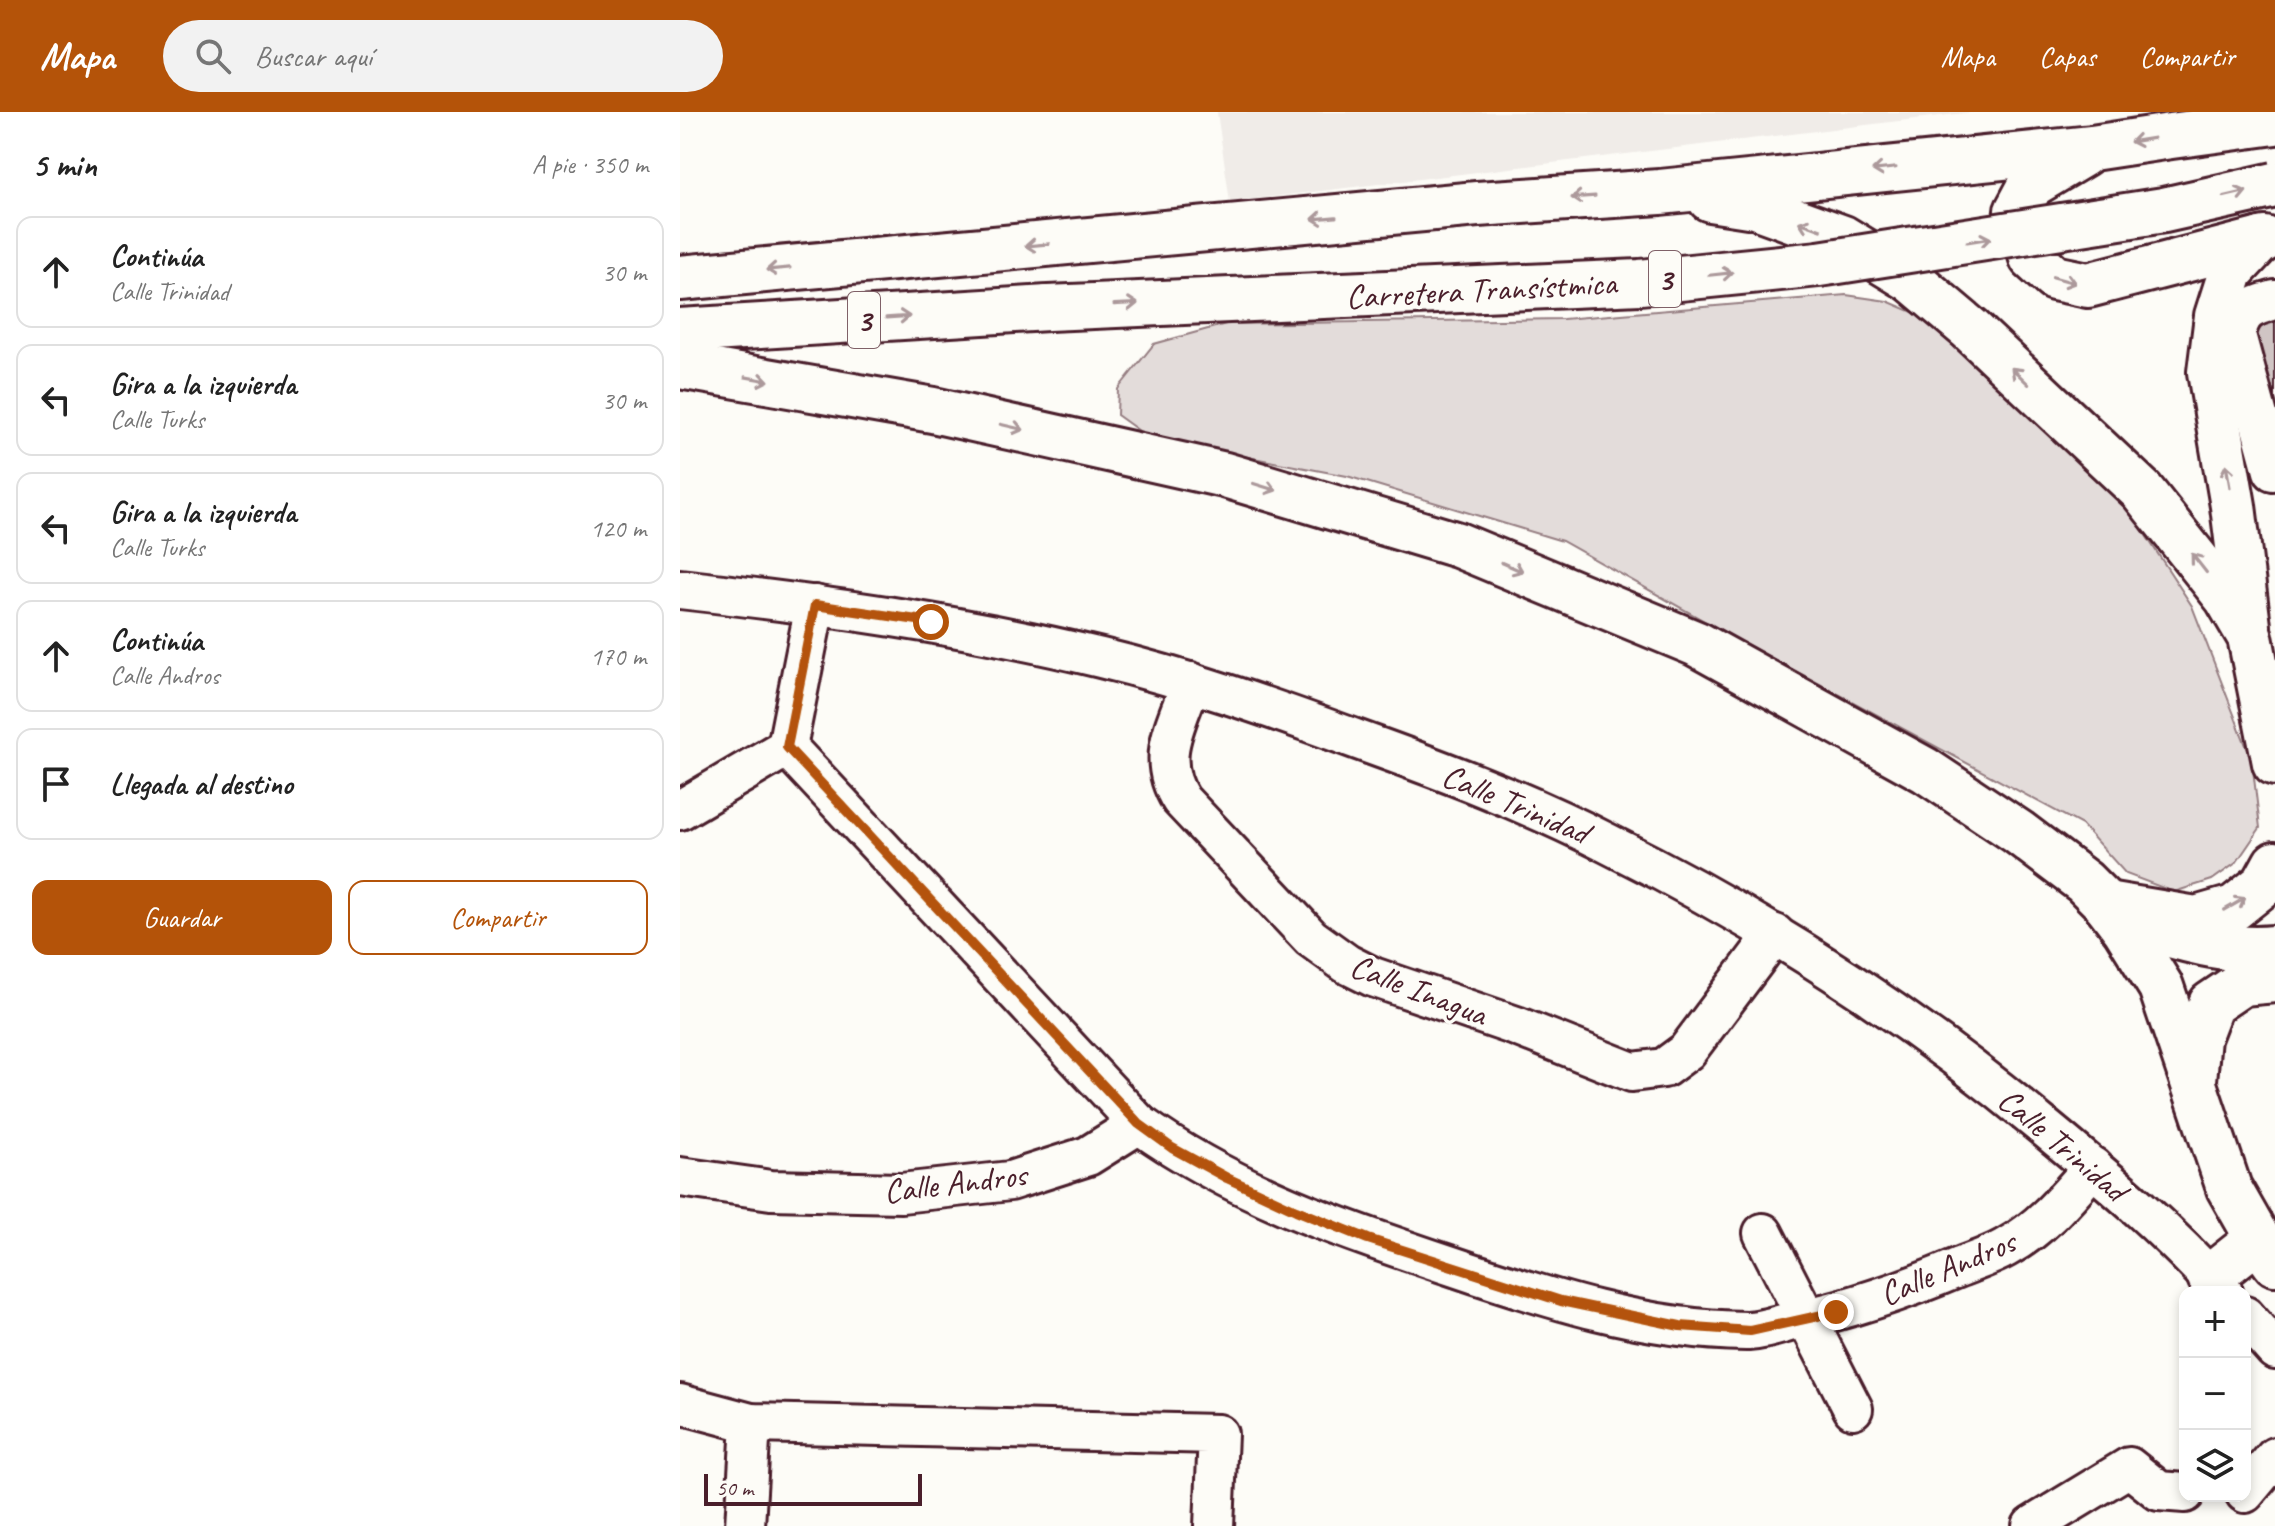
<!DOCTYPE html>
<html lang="es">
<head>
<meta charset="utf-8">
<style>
	:root { --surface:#fff; --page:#f2f2f2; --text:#222; --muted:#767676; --line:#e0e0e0; --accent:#b45309 }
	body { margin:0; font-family:Caveat,sans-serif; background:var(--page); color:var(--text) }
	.controls { position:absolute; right:24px; bottom:24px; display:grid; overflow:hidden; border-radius:16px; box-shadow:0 4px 12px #0003 }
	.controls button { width:72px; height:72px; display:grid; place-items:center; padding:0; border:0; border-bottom:2px solid var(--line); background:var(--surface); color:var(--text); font:40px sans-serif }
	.scale { position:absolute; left:24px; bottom:20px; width:218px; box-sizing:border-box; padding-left:8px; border:4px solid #4a1f2b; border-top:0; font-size:22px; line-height:28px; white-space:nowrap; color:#4a1f2b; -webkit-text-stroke:6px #fdfcf7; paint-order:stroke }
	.stop { position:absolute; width:24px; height:24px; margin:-18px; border:6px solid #b45309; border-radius:50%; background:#fff }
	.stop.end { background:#b45309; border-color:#fff; box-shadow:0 2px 8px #0008 }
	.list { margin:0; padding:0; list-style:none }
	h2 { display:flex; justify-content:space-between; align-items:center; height:104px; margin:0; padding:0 32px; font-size:34px }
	h2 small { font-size:26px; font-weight:400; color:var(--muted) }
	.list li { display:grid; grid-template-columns:52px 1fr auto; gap:24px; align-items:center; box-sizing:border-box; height:112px; margin:0 16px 16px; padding:0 16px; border:2px solid var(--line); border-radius:16px }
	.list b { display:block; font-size:30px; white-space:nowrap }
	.list p { margin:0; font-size:26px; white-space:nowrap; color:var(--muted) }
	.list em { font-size:26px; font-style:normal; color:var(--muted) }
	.actions { display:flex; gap:16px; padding:24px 32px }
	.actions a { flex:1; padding:18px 0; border:2px solid var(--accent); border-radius:16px; text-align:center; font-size:28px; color:var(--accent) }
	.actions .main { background:var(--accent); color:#fff }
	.icon { flex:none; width:44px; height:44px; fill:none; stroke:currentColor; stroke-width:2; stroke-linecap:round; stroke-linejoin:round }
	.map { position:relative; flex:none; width:1595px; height:1414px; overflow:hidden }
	header { display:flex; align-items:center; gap:48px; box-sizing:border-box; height:112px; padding:0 40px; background:var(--accent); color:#fff }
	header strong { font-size:38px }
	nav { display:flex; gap:44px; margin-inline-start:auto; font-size:28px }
	.search { width:560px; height:72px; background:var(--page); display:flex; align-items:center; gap:20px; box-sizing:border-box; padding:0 28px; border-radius:44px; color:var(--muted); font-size:30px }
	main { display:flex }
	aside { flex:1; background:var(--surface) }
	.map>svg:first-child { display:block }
	.built { fill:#f0ece8 }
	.green { fill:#e3dcda; stroke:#967e82; stroke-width:2 }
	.building { fill:#d0c5c4; stroke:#4a1f2b; stroke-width:2 }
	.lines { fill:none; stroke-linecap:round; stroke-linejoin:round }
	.minor-casing { stroke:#4a1f2b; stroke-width:44 }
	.major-casing { stroke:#4a1f2b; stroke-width:50 }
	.minor { stroke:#fdfcf7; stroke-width:38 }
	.major { stroke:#fdfcf7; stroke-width:44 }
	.major-bridge-casing { stroke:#4a1f2b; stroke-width:50; stroke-linecap:butt }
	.major-bridge { stroke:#fdfcf7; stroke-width:44 }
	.oneway { stroke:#ac999b }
	.route { stroke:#b45309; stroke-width:10 }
	.labels { text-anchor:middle; stroke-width:7; stroke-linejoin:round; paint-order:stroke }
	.shield { fill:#fdfcf7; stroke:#806168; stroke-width:2 }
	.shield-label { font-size:32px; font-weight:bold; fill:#4a1f2b }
	.street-label { font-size:34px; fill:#4a1f2b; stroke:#fdfcf7 }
</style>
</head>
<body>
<header>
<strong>Mapa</strong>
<div class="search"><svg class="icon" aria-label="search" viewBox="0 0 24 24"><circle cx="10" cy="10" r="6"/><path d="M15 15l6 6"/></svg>Buscar aquí</div>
<nav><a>Mapa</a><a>Capas</a><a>Compartir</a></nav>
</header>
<main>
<aside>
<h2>5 min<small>A pie · 350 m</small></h2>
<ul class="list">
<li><svg class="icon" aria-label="ahead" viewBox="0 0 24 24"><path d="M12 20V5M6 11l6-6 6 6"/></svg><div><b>Continúa</b><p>Calle Trinidad</p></div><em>30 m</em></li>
<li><svg class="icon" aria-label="left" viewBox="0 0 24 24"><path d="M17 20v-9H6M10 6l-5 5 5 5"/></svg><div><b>Gira a la izquierda</b><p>Calle Turks</p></div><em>30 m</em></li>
<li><svg class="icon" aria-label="left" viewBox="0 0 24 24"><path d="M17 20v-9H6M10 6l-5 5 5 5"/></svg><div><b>Gira a la izquierda</b><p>Calle Turks</p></div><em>120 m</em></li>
<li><svg class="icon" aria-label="ahead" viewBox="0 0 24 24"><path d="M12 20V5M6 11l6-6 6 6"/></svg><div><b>Continúa</b><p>Calle Andros</p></div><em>170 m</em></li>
<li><svg class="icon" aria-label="arrive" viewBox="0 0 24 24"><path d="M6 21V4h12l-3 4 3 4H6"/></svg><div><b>Llegada al destino</b></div></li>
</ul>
<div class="actions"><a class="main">Guardar</a><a>Compartir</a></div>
</aside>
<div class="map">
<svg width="1595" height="1414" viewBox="0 0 1595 1414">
	<rect width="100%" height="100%" fill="#fdfcf7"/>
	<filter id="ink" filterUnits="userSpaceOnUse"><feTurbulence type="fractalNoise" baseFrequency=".0125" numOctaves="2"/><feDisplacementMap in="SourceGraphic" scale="16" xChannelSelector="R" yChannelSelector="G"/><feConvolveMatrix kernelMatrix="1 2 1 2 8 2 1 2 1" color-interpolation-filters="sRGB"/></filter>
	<g filter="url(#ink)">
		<polygon class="built" points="537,0 1293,0 550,90"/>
		<polygon class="green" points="1166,183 1207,189 1247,206 1444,390 1512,494 1572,649 1580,716 1556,751 1532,768 1494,780 1446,762 1402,713 1058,528 882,429 667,364 469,326 437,303 438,277 474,232 546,212 883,207"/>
		<polygon class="building" points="1595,209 1595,310 1570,216"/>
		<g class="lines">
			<g class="minor-casing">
				<g id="minor">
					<path d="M1593,359l-37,-136c5,-26 16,-28 39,-35"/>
					<path d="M0,477c142,16 281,35 421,69 87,21 173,51 257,82 84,30 169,62 249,103 157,78 303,172 437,284 63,52 125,104 179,165"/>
					<polyline points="135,493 107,635 459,1012"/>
					<path d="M511,570c-14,42 -37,75 -10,118l130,138 36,26 26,13 143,49 116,46 32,-4 23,-17 88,-117"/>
					<polyline points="0,698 107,635"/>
					<path d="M0,1065l91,13 130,3 109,-12 78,-25 51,-32c94,68 204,106 313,142 94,32 193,64 294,65 15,0 32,-6 47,-10 58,-12 113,-31 167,-54 15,-6 31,-11 45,-19 37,-20 61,-50 88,-81"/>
					<polyline points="1083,1121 1173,1297"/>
					<polyline points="1565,1204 1595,1238"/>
					<polyline points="0,1292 71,1311 538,1322 534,1414"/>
					<polyline points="1565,1381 1595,1345"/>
					<polyline points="65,1414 71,1311"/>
					<polyline points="1352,1414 1449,1355 1479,1379 1505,1381"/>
				</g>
			</g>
			<g class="major-casing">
				<g id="major">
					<polyline points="1403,42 1351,73 1337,99 1352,146 1374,166 1408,173 1585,127"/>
					<polyline points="1030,87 1075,94 1163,126 1232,168 1290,217 1462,379 1547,486 1570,525 1595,651"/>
					<polyline points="0,166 797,92 980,80 1412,36 1491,24 1595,10"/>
					<polyline points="0,219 368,196"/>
					<polyline points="0,254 253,298 545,363 778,433 1017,532 1245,658 1338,720 1404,770 1426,792 1445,817 1481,875 1549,1076 1578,1127 1595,1151"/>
					<polyline points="1568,514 1553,394 1530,260 1537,204 1551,160 1581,128"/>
					<polyline points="1426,792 1516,807 1554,796 1584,772 1595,752"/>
					<path d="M1477,819c39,12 77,21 118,17"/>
					<polyline points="1514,968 1518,926 1531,892 1562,871 1595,868"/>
					<polyline points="1530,1165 1578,1127"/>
				</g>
			</g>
			<use href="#minor" class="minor"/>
			<use href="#major" class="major"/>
			<g class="major-bridge-casing">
				<polyline id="major-bridge" points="368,196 960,170 1139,152 1484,98 1595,73"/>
			</g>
			<use href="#major-bridge" class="major-bridge"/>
		</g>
		<defs><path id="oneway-shaft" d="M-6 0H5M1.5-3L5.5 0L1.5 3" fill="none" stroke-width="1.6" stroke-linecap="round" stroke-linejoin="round" transform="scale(2)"/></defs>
		<g class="oneway">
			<use href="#oneway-shaft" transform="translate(1462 28) rotate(171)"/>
			<use href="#oneway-shaft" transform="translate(1204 57) rotate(174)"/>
			<use href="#oneway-shaft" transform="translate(1555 82) rotate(-13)"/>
			<use href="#oneway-shaft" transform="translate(903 85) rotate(176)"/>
			<use href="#oneway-shaft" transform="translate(644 106) rotate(175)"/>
			<use href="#oneway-shaft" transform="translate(1130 114) rotate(-160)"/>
			<use href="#oneway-shaft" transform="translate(1299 128) rotate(-9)"/>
			<use href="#oneway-shaft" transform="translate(357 133) rotate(175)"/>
			<use href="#oneway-shaft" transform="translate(98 157) rotate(175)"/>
			<use href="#oneway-shaft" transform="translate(1041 162) rotate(-6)"/>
			<use href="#oneway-shaft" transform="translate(1384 168) rotate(16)"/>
			<use href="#oneway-shaft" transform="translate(446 192) rotate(-3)"/>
			<use href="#oneway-shaft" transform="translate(218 205) rotate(-4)"/>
			<use href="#oneway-shaft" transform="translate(1340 264) rotate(-136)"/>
			<use href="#oneway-shaft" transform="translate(77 267) rotate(10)"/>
			<use href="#oneway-shaft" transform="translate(332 315) rotate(13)"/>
			<use href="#oneway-shaft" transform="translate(1548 364) rotate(-100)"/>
			<use href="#oneway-shaft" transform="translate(585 375) rotate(17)"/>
			<use href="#oneway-shaft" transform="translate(1519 451) rotate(-128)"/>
			<use href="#oneway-shaft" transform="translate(832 455) rotate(23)"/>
			<use href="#oneway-shaft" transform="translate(1555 792) rotate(-30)"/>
		</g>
	</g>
	<g class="lines" filter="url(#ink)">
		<polyline class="route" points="251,510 135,493 107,635 459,1012 492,1036 547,1066 616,1098 688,1127 881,1189 1000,1214 1070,1219 1156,1200"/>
	</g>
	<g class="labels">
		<g class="shield">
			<rect x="969" y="139" width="32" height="56" rx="6"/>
			<rect x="168" y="180" width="32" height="56" rx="6"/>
		</g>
		<g class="shield-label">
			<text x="985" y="178">3</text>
			<text x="184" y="219">3</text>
		</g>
		<g class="street-label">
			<text transform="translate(801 177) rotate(-3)" y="12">Carretera Transístmica</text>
			<text transform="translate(836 691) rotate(23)" y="12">Calle Trinidad</text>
			<text transform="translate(739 877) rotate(21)" y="12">Calle Inagua</text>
			<text transform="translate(1383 1032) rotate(40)" y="12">Calle Trinidad</text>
			<text transform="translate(275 1070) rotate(-7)" y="12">Calle Andros</text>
			<text transform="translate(1267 1155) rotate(-23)" y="12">Calle Andros</text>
		</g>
	</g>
</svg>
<div class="controls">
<button>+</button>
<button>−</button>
<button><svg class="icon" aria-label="layers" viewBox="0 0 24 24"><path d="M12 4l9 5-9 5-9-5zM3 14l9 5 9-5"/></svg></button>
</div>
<div class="scale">50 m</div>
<div class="stop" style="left:251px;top:510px"></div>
<div class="stop end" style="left:1156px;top:1200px"></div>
</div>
</main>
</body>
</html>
